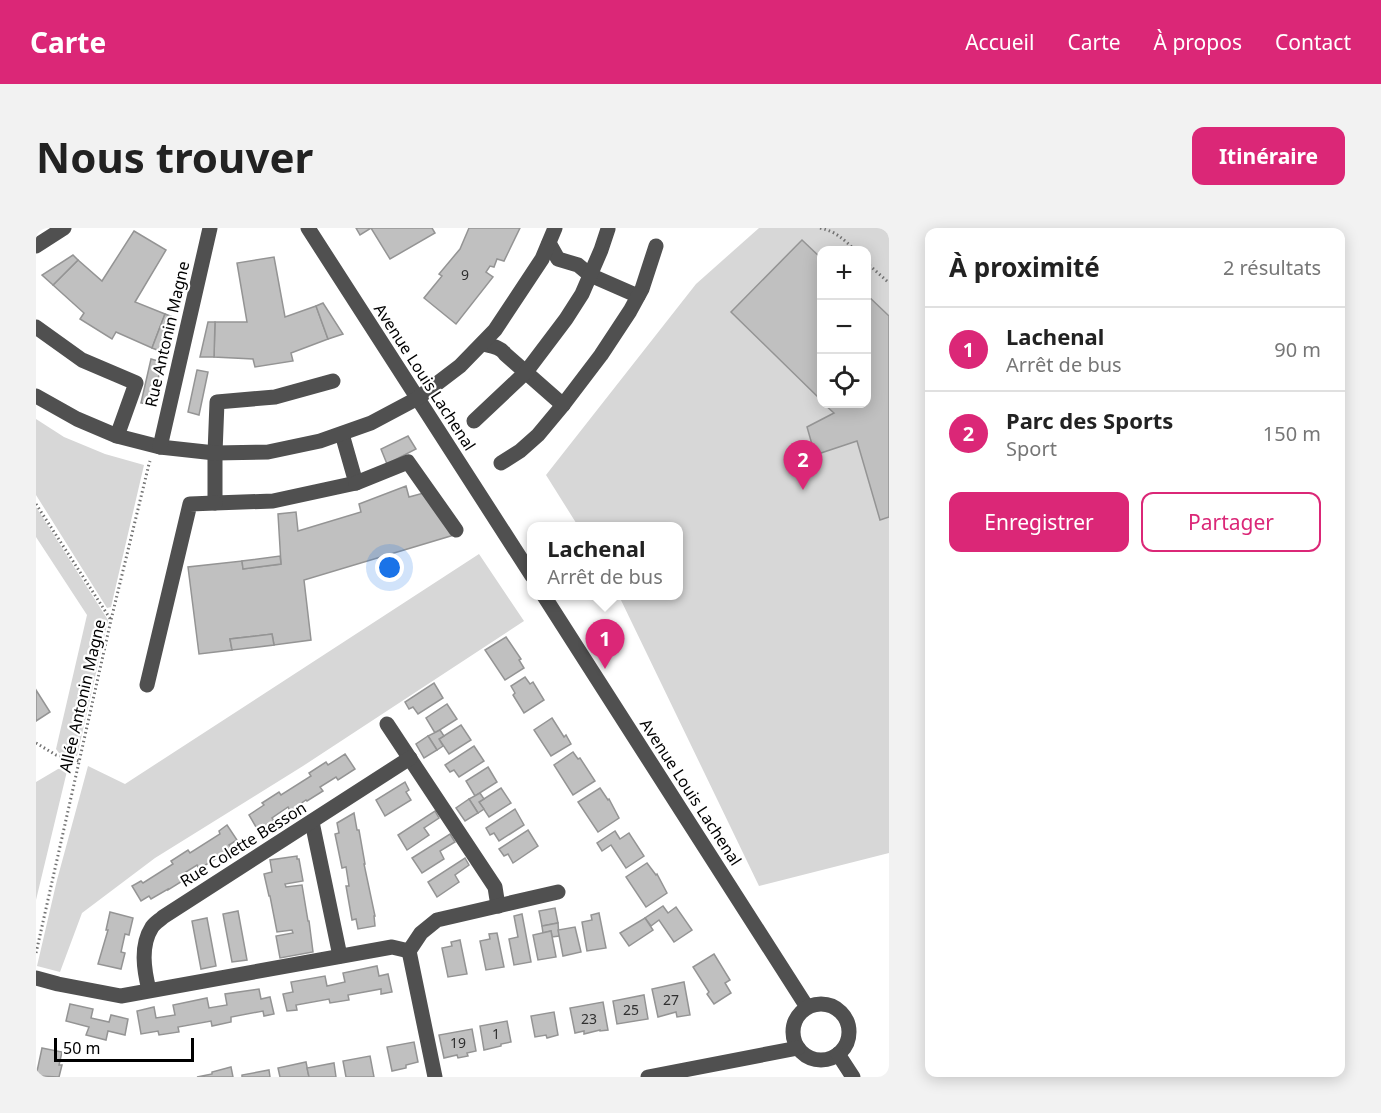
<!DOCTYPE html>
<html lang="fr">
<head>
<meta charset="utf-8">
<style>
	:root { --surface:#fff; --page:#f2f2f2; --text:#222; --muted:#767676; --line:#e0e0e0; --accent:#db2777 }
	body { margin:0; font-family:"Noto Sans",sans-serif; background:var(--page); color:var(--text) }
	.controls { position:absolute; right:18px; top:18px; display:grid; overflow:hidden; border-radius:12px; box-shadow:0 3px 15px #0003 }
	.controls button { width:54px; height:54px; display:grid; place-items:center; padding:0; border:0; border-bottom:2px solid var(--line); background:var(--surface); color:var(--text); font:30px sans-serif }
	.scale { position:absolute; left:18px; bottom:15px; width:140px; box-sizing:border-box; padding-left:6px; border:3px solid #000; border-top:0; font-size:16px; line-height:21px; white-space:nowrap; color:#000; -webkit-text-stroke:4px #fff; paint-order:stroke }
	.you { position:absolute; left:354px; top:340px; width:21px; height:21px; margin:-15px; border:4px solid #fff; border-radius:50%; background:#1a73e8; box-shadow:0 0 0 9px #1a73e833 }
	.badge { display:grid; place-items:center; width:39px; height:39px; border-radius:50%; background:var(--accent); color:#fff; font-size:20px; font-weight:700 }
	.pin { position:absolute; translate:-50% -50px; filter:drop-shadow(0 2px 3px #0008) }
	.pin::after { content:''; position:absolute; top:32px; width:21px; height:18px; background:inherit; clip-path:polygon(0 0,100% 0,50% 100%) }
	.popup { position:absolute; left:491px; top:294px; width:156px; height:78px; box-sizing:border-box; display:grid; place-content:center; border-radius:12px; background:var(--surface); filter:drop-shadow(0 2px 4px #0005); font-size:20px; white-space:nowrap; color:var(--muted) }
	.popup b { font-size:22px; color:var(--text) }
	.popup::after { content:''; position:absolute; left:50%; top:100%; margin-left:-12px; border:12px solid transparent; border-top-color:var(--surface) }
	.list { margin:0; padding:0; list-style:none }
	h2 { display:flex; justify-content:space-between; align-items:center; height:78px; margin:0; padding:0 24px; font-size:26px }
	h2 small { font-size:20px; font-weight:400; color:var(--muted) }
	.list li { display:grid; grid-template-columns:39px 1fr auto; gap:18px; align-items:center; box-sizing:border-box; height:84px; padding:0 24px; border-top:2px solid var(--line) }
	.list b { display:block; font-size:22px; white-space:nowrap }
	.list p { margin:0; font-size:20px; white-space:nowrap; color:var(--muted) }
	.list em { font-size:20px; font-style:normal; color:var(--muted) }
	.actions { display:flex; gap:12px; padding:18px 24px }
	.actions a { flex:1; padding:14px 0; border:2px solid var(--accent); border-radius:12px; text-align:center; font-size:21px; color:var(--accent) }
	.actions .main { background:var(--accent); color:#fff }
	.icon { flex:none; width:33px; height:33px; fill:none; stroke:currentColor; stroke-width:2; stroke-linecap:round; stroke-linejoin:round }
	.map { position:relative; flex:none; width:853px; height:849px; overflow:hidden; border-radius:12px }
	header { display:flex; align-items:center; gap:36px; box-sizing:border-box; height:84px; padding:0 30px; background:var(--accent); color:#fff }
	header strong { font-size:28px }
	nav { display:flex; gap:33px; margin-inline-start:auto; font-size:21px }
	.intro { display:flex; align-items:center; justify-content:space-between; box-sizing:border-box; height:144px; padding:0 36px }
	h1 { margin:0; font-size:42px }
	.button { padding:15px 27px; border-radius:12px; background:var(--accent); color:#fff; font-size:21px; font-weight:700 }
	main { display:flex; gap:36px; padding:0 36px }
	aside { flex:1; background:var(--surface); border-radius:12px; box-shadow:0 3px 15px #0003 }
	.map>svg:first-child { display:block }
	.green { fill:#d7d7d7; fill-rule:evenodd }
	.building { fill:#c0c0c0; stroke:#949494; stroke-width:1.5 }
	.lines { fill:none; stroke-linecap:round; stroke-linejoin:round }
	.path { stroke:#727272; stroke-width:3; stroke-dasharray:1.5 3; stroke-linecap:butt }
	.minor { stroke:#505050; stroke-width:15 }
	.labels { text-anchor:middle; stroke-width:4.5; stroke-linejoin:round; paint-order:stroke }
	.number-label { font-size:14px; fill:#303030 }
	.street-label { font-size:16px; fill:#000; stroke:#fff }
</style>
</head>
<body>
<header>
<strong>Carte</strong>
<nav><a>Accueil</a><a>Carte</a><a>À propos</a><a>Contact</a></nav>
</header>
<div class="intro"><h1>Nous trouver</h1><a class="button">Itinéraire</a></div>
<main>
<div class="map">
<svg width="853" height="849" viewBox="0 0 853 849">
	<rect width="100%" height="100%" fill="#fff"/>
	<g class="green">
		<path d="M723,0h130v625l-130,33 -140,-290h59v-70h-100l-32,-51 150,-191zM786,22h44v154h-44z"/>
		<polygon points="0,191 28,209 69,226 108,237 75,379 71,380 0,267"/>
		<polygon points="0,279 72,392 41,528 23,525 20,521 51,387 0,309"/>
		<polygon points="443,326 488,393 267,538 119,630 46,685 24,744 1,738 21,652 52,538 89,556"/>
		<polygon points="32,539 0,672 0,673 0,554 22,541"/>
	</g>
	<g class="building">
		<polygon points="320,0 396,0 399,5 354,31 335,0 324,7"/>
		<polygon points="433,0 484,0 468,33 461,31 458,39 454,38 450,44 457,49 420,96 388,70 406,48 403,46 424,21"/>
		<polygon points="98,3 130,22 99,74 129,86 116,120 80,104 76,111 44,91 48,85 17,57 42,32 66,53"/>
		<polygon points="766,12 786,31 786,173 695,84"/>
		<polygon points="37,27 42,32 17,57 6,47"/>
		<polygon points="238,29 249,89 280,78 292,111 255,125 257,133 219,139 217,131 178,129 179,94 211,94 201,35"/>
		<polygon points="830,66 853,88 853,289 844,292 821,213 779,227 771,199 798,185 788,176 830,176"/>
		<polygon points="287,75 307,106 292,111 280,78"/>
		<polygon points="129,86 137,89 129,125 116,120"/>
		<polygon points="172,94 179,94 178,129 164,129"/>
		<polygon points="115,131 126,134 116,177 105,175"/>
		<polygon points="161,142 172,144 163,187 152,184"/>
		<polygon points="372,208 380,221 351,236 345,221"/>
		<polygon points="370,258 373,269 391,264 418,307 268,352 275,412 238,417 236,406 194,411 196,422 163,426 152,339 206,333 207,341 245,336 242,286 260,284 262,303 325,284 323,276"/>
		<polygon points="244,328 245,336 207,341 206,333"/>
		<polygon points="236,406 238,417 196,422 194,411"/>
		<polygon points="470,409 485,431 483,432 488,440 469,452 449,422"/>
		<polygon points="489,449 494,456 497,454 508,472 488,485 477,467 479,465 475,458"/>
		<polygon points="398,455 407,470 382,486 377,479 373,481 369,474"/>
		<polygon points="0,462 14,484 0,493"/>
		<polygon points="411,476 421,491 399,505 390,490"/>
		<polygon points="516,490 528,509 530,507 535,516 515,528 498,502"/>
		<polygon points="425,497 435,512 413,526 403,511"/>
		<polygon points="404,502 408,508 403,511 407,518 401,522 392,508"/>
		<polygon points="392,508 401,522 388,530 380,516"/>
		<polygon points="438,518 448,533 423,549 418,542 414,544 409,537"/>
		<polygon points="537,524 542,531 544,530 559,553 537,567 518,537"/>
		<polygon points="309,526 319,541 302,552 300,549 284,559 287,563 271,573 270,572 254,583 252,579 236,590 239,594 223,604 213,587 228,577 226,575 243,564 245,567 275,548 273,545 290,534 292,537"/>
		<polygon points="452,539 461,554 439,568 430,553"/>
		<polygon points="369,554 373,562 370,564 375,572 349,588 340,572"/>
		<polygon points="465,560 475,575 453,589 443,574"/>
		<polygon points="564,560 572,572 573,571 583,590 562,604 542,574"/>
		<polygon points="444,565 448,571 443,574 448,581 442,585 433,571"/>
		<polygon points="433,571 442,585 429,593 420,580"/>
		<polygon points="479,581 488,597 463,613 458,605 454,607 450,600"/>
		<polygon points="399,583 403,590 388,600 393,607 371,622 362,607"/>
		<polygon points="318,585 321,602 323,602 329,636 328,636 339,688 338,688 339,698 322,701 320,691 316,692 310,658 313,658 310,639 306,640 299,606 303,605 301,595"/>
		<polygon points="191,597 201,612 193,617 196,621 163,641 161,637 145,647 148,652 132,662 132,661 115,671 113,668 105,673 96,658 105,653 107,655 137,636 135,633 152,622 154,625 184,606 183,603"/>
		<polygon points="492,602 502,618 477,635 472,626 468,628 463,621"/>
		<polygon points="579,603 584,611 593,605 608,628 590,640 575,617 566,623 561,615"/>
		<polygon points="414,606 419,614 404,623 408,631 386,645 376,630"/>
		<polygon points="261,628 261,631 263,631 267,653 249,656 250,659 266,657 272,693 273,693 277,724 244,730 240,708 257,705 256,702 241,704 234,668 233,668 228,646 236,644 234,632"/>
		<polygon points="429,630 433,637 419,647 423,654 401,669 392,654"/>
		<polygon points="611,635 620,647 621,646 631,665 610,679 590,649"/>
		<polygon points="627,678 632,685 640,679 656,702 638,714 623,692 615,698 609,690"/>
		<polygon points="519,680 522,695 506,698 503,683"/>
		<polygon points="202,683 211,732 196,734 187,686"/>
		<polygon points="74,684 97,690 93,707 89,706 85,724 89,725 85,741 62,736 72,702 70,702"/>
		<polygon points="563,685 570,720 551,723 546,694 556,692 555,687"/>
		<polygon points="486,686 495,734 478,737 473,711 482,709 478,688"/>
		<polygon points="171,690 180,738 165,741 156,693"/>
		<polygon points="609,690 617,702 593,718 584,705"/>
		<polygon points="522,695 523,708 516,709 515,703 507,705 506,698"/>
		<polygon points="539,699 545,724 527,728 522,702"/>
		<polygon points="515,703 520,729 502,732 497,707"/>
		<polygon points="461,705 468,739 450,742 444,713 454,711 453,706"/>
		<polygon points="424,712 431,746 412,749 406,720 416,718 415,714"/>
		<polygon points="678,726 694,752 689,755 695,765 678,776 671,766 673,764 657,739"/>
		<polygon points="341,738 343,748 352,746 356,764 345,766 345,761 312,767 313,772 294,775 293,771 260,777 261,782 251,783 247,766 257,764 255,754 289,748 291,758 309,754 307,745"/>
		<polygon points="648,754 654,787 641,789 640,784 622,789 616,761"/>
		<polygon points="223,761 225,771 234,769 238,786 228,788 227,783 195,789 195,794 176,798 175,793 142,799 143,804 123,807 122,803 105,806 101,783 118,779 120,790 139,787 137,777 171,770 173,780 191,777 189,766"/>
		<polygon points="608,767 612,791 581,796 577,773"/>
		<polygon points="567,774 572,802 564,803 564,802 548,806 548,803 539,805 534,780"/>
		<polygon points="34,776 57,781 55,790 73,794 75,787 92,791 89,807 72,803 70,812 50,807 53,799 30,793"/>
		<polygon points="518,784 522,807 511,810 510,807 499,809 495,788"/>
		<polygon points="471,793 475,814 465,816 465,818 448,822 444,798"/>
		<polygon points="436,801 440,823 431,825 432,828 422,830 421,827 408,830 403,807"/>
		<polygon points="378,814 382,834 370,837 370,840 356,843 351,819"/>
		<polygon points="6,820 26,824 23,837 26,837 23,849 0,848"/>
		<polygon points="334,828 338,849 310,849 307,833"/>
		<polygon points="270,834 273,849 244,849 242,840"/>
		<polygon points="298,835 300,849 273,849 271,840"/>
		<polygon points="195,839 197,849 161,849 176,846 176,844"/>
		<polygon points="233,842 234,849 206,849 206,847"/>
	</g>
	<g class="lines">
		<g class="path">
			<path d="M784,0c17,4 23,11 35,22"/>
			<polyline points="830,34 853,55"/>
			<polyline points="0,276 75,392"/>
			<polyline points="0,515 20,527 43,533"/>
			<polyline points="0,725 75,392 113,236 114,233"/>
		</g>
		<g class="minor">
			<polyline points="272,0 496,348"/>
			<polyline points="513,15 522,31 542,37 554,47 602,68"/>
			<polyline points="0,18 28,0"/>
			<polyline points="0,99 46,132 100,155 81,208"/>
			<path d="M447,116c8,2 18,3 22,10l58,51"/>
			<polyline points="297,153 239,169 181,174 179,225 179,275 237,273 320,255 306,206"/>
			<polyline points="0,168 41,191 81,208 124,219 179,225 232,224 284,213 335,195 382,170 424,138 459,102 506,31 519,0"/>
			<polyline points="438,193 490,144 530,91 546,66 565,22 572,1"/>
			<polyline points="124,219 174,0"/>
			<polyline points="465,235 484,223 502,207 527,177 565,127 594,83 606,61 620,18"/>
			<polyline points="320,255 372,234 420,302"/>
			<polyline points="508,368 771,779"/>
			<polyline points="111,457 154,276 179,275"/>
			<polyline points="351,496 459,659 462,678"/>
			<polyline points="276,594 304,728"/>
			<polyline points="0,750 22,756 85,768 356,719 373,723"/>
			<path d="M113,762c-5,-20 -9,-44 3,-63 3,-4 8,-7 11,-10l247,-159"/>
			<circle cx="785" cy="804" r="28"/>
			<polyline points="802,826 817,849"/>
			<polyline points="399,849 373,723 385,705 401,692 522,664"/>
			<polyline points="612,849 762,820"/>
		</g>
	</g>
	<g class="labels">
		<g class="number-label">
			<text x="429" y="52">9</text>
			<text x="635" y="777">27</text>
			<text x="595" y="787">25</text>
			<text x="553" y="796">23</text>
			<text x="460" y="811">1</text>
			<text x="422" y="820">19</text>
		</g>
		<g class="street-label">
			<text transform="translate(131 106) rotate(-77)" y="6">Rue Antonin Magne</text>
			<text transform="translate(389 149) rotate(57)" y="6">Avenue Louis Lachenal</text>
			<text transform="translate(46 468) rotate(-77)" y="6">Allée Antonin Magne</text>
			<text transform="translate(655 564) rotate(57)" y="6">Avenue Louis Lachenal</text>
			<text transform="translate(207 616) rotate(-32)" y="6">Rue Colette Besson</text>
		</g>
	</g>
</svg>
<div class="controls">
<button>+</button>
<button>−</button>
<button><svg class="icon" aria-label="locate" viewBox="0 0 24 24"><circle cx="12" cy="12" r="6"/><path d="M12 2v4M12 18v4M2 12h4M18 12h4"/></svg></button>
</div>
<div class="scale">50 m</div>
<div class="you"></div>
<div class="pin badge" style="left:569px;top:441px">1</div>
<div class="popup"><b>Lachenal</b>Arrêt de bus</div>
<div class="pin badge" style="left:767px;top:262px">2</div>
</div>
<aside>
<h2>À proximité<small>2 résultats</small></h2>
<ul class="list">
<li><span class="badge">1</span><div><b>Lachenal</b><p>Arrêt de bus</p></div><em>90 m</em></li>
<li><span class="badge">2</span><div><b>Parc des Sports</b><p>Sport</p></div><em>150 m</em></li>
</ul>
<div class="actions"><a class="main">Enregistrer</a><a>Partager</a></div>
</aside>
</main>
</body>
</html>
